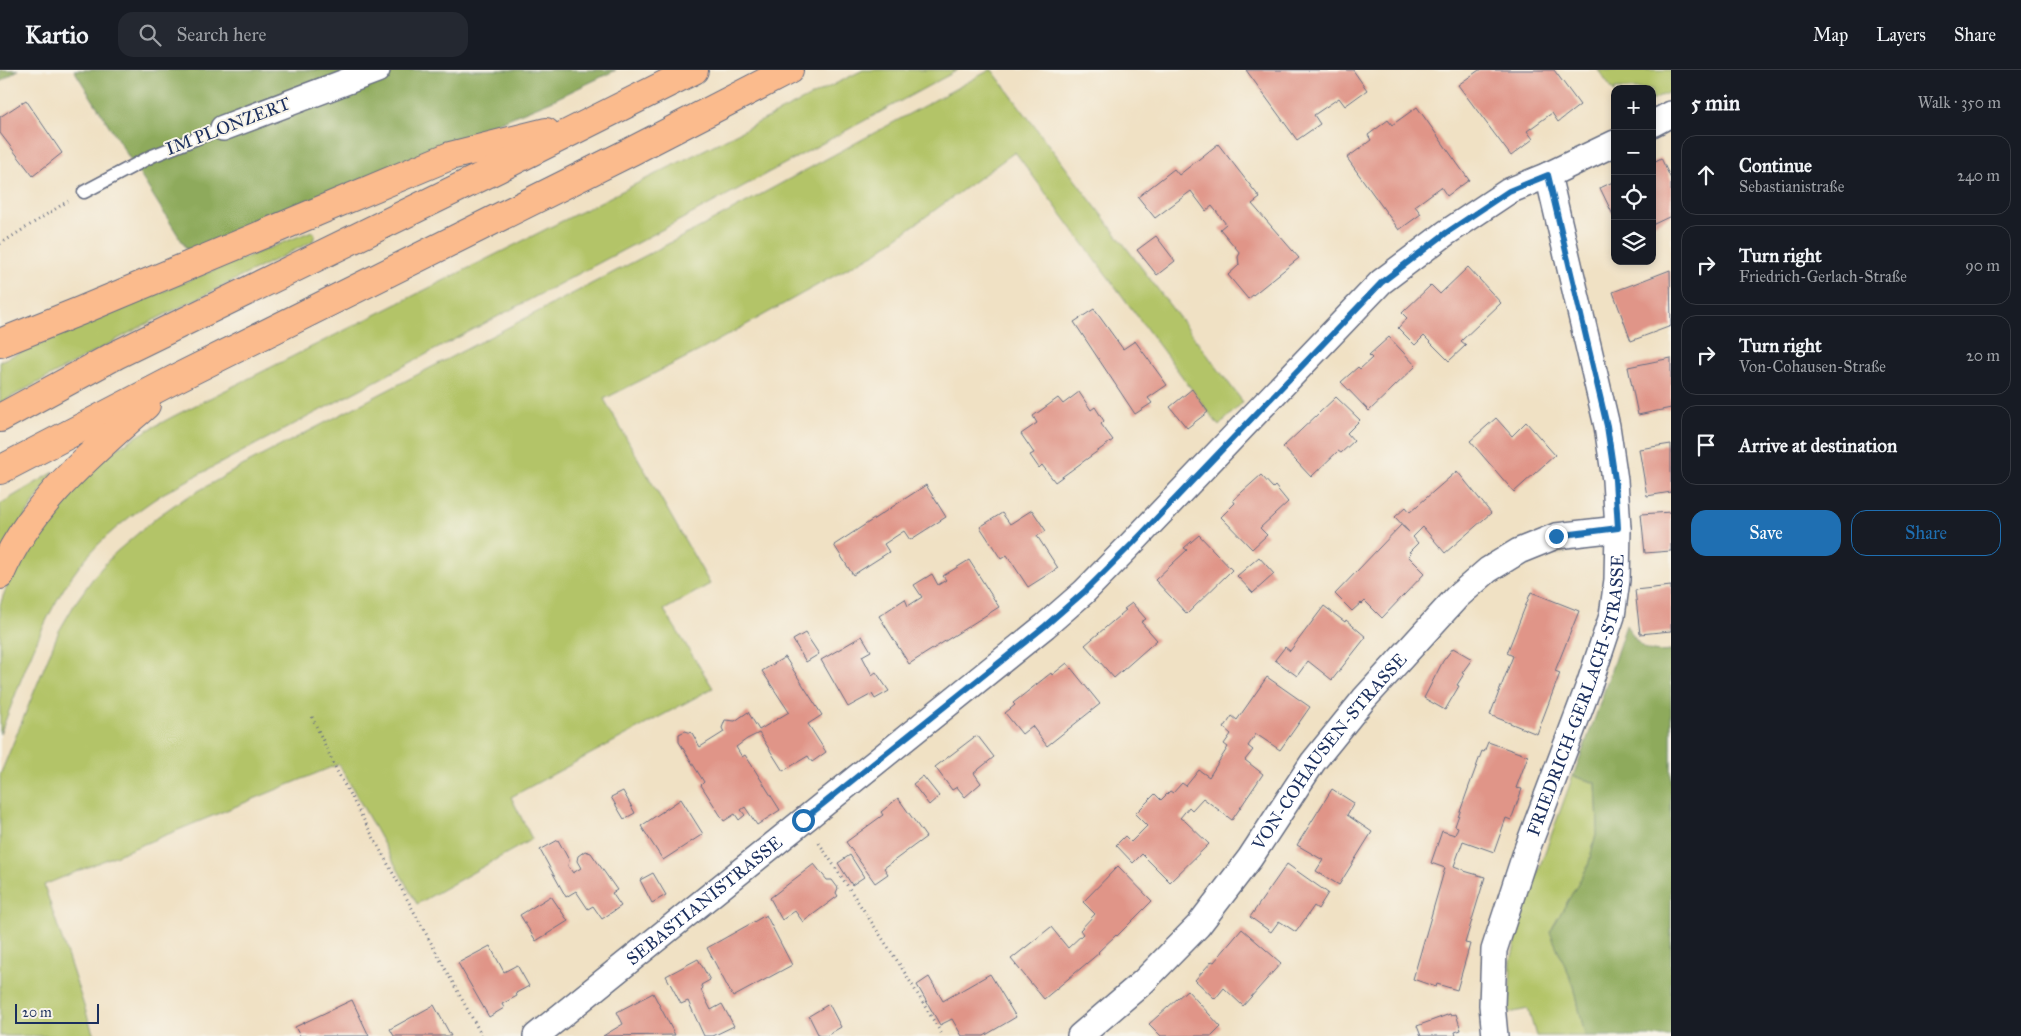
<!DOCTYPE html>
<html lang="en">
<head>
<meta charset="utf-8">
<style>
	:root { --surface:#171b24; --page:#242831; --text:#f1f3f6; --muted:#9ea1a6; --line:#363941; --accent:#1f6fb2 }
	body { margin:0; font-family:"IM FELL Great Primer",serif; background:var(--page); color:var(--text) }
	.controls { position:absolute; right:15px; top:15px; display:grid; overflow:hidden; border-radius:10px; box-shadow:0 2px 8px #0003 }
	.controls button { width:45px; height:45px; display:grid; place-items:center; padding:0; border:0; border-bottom:1px solid var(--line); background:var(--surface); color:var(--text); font:25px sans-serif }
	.scale { position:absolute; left:15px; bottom:12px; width:84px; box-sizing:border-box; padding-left:5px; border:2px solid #1b2f5e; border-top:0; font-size:14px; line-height:18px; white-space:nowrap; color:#1b2f5e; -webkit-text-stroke:4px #f7f3e8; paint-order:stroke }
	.stop { position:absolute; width:15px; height:15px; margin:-11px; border:4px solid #1f6fb2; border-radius:50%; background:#fff }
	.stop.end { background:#1f6fb2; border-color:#fff; box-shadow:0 1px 5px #0008 }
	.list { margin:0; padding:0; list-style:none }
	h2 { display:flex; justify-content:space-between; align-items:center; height:65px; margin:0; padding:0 20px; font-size:21px }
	h2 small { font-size:16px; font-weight:400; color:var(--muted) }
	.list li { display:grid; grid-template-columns:32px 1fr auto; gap:15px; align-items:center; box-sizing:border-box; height:80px; margin:0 10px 10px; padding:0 10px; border:1px solid var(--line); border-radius:15px }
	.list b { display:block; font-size:19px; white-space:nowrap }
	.list p { margin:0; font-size:16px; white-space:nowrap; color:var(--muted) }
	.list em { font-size:16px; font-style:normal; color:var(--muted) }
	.actions { display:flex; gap:10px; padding:15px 20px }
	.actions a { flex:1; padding:11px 0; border:1px solid var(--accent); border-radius:15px; text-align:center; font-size:18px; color:var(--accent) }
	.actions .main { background:var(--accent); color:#fff }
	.icon { flex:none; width:28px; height:28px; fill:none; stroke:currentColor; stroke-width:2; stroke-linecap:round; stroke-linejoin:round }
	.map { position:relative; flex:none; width:1671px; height:966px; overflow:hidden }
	header { display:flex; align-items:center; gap:30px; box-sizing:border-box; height:70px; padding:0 25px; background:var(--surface); border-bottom:1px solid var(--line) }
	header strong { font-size:24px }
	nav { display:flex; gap:28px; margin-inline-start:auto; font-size:18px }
	.search { width:350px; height:45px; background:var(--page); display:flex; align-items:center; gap:12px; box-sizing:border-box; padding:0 18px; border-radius:15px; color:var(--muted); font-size:19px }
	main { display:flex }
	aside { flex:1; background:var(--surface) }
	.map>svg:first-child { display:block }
	.green { fill:#b3c467; stroke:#677a62 }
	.forest { fill:#8eaa5c; stroke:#546c5d }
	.building { fill:#e09588 }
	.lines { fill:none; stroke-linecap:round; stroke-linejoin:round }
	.service-casing { stroke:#666d82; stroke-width:15 }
	.minor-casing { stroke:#666d82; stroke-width:28 }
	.trunk-casing { stroke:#666d82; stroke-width:30 }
	.path { stroke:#666d82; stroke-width:3; stroke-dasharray:1 4; stroke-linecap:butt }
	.service { stroke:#fff; stroke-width:12 }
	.minor { stroke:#fff; stroke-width:25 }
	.trunk { stroke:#fbbb8d; stroke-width:28 }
	.route { stroke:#1f6fb2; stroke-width:6 }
	.labels { text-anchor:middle; stroke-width:4; stroke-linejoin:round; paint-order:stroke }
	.street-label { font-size:18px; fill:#1b2f5e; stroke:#f7f3e8 }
</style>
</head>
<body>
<header>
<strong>Kartio</strong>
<div class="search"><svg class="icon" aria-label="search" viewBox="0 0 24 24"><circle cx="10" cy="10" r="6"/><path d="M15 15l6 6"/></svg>Search here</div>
<nav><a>Map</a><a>Layers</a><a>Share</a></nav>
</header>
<main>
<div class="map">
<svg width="1671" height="966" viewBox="0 0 1671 966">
	<rect width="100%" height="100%" fill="#f7f3e8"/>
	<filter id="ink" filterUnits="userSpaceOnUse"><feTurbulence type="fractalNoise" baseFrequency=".02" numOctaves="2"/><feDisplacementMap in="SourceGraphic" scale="10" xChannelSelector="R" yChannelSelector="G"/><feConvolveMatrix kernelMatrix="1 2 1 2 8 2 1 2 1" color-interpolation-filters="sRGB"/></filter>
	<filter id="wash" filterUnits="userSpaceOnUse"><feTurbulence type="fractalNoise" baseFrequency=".0096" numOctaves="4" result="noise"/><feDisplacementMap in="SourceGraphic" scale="20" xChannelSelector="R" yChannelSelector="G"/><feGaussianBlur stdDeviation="1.12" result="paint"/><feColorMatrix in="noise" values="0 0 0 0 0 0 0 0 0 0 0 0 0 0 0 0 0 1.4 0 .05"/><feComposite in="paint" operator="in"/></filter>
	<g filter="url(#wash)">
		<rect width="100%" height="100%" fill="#f0e1c4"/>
		<g class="green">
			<path d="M863,0h95l-255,138 -539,285c-32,21 -63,44 -86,75 -36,47 -56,112 -78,166v-129c18,-55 58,-108 102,-145 22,-18 48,-31 72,-44z"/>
			<polygon points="990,0 992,0 1243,332 1219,356 1015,82 877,182 701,280 604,329 710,514 664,540 713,618 511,727 532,769 417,834 339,694 44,815 94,966 0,966 0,705 59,561 76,532 96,504 115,483 157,447 177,433 244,395 712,151"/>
			<polygon points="1598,0 1671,0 1671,21 1652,31 1652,19 1615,19 1615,23"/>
			<polygon points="312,161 315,164 313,171 144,255 0,333 0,291 202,205"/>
			<polygon points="54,402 0,485 0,434"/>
			<polygon points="1573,706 1596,713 1598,757 1588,796 1550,862 1574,916 1585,966 1536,966 1528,939 1509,943 1511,890 1527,831"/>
		</g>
		<g class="forest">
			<polygon points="0,0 18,0 0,12"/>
			<polygon points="74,0 616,0 551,31 188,181"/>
			<path d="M1626,555c14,22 18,29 45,26v385h-86l-11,-50 -24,-54 38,-66 10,-39 -2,-44 -23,-7 23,-61z"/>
		</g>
		<g id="blocks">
			<g class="building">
				<polygon points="1246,0 1353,0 1367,20 1345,36 1339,28 1314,45 1320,54 1297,70"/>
				<polygon points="1479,0 1554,0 1580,35 1558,52 1552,43 1527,61 1533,69 1511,86 1458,15"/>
				<polygon points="26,30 62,83 33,106 0,63 0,47"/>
				<polygon points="1417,37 1469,110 1447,126 1441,117 1415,136 1421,144 1399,160 1347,88 1371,70 1368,65 1388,50 1392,55"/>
				<polygon points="1218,74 1260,128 1252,134 1299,188 1248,229 1228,205 1239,195 1238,187 1240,183 1220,159 1226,154 1212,136 1206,141 1191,121 1155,148 1138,127 1174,99 1179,105"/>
				<polygon points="1661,88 1671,109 1671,146 1652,155 1652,93"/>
				<polygon points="1615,111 1615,149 1600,118"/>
				<polygon points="1156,166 1175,191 1157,205 1137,180"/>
				<polygon points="1468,197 1501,233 1461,271 1466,275 1449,291 1424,266 1415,275 1398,258 1407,248 1402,243 1431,215 1440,224"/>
				<polygon points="1670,200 1671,256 1631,271 1613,222"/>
				<polygon points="1094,239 1123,279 1135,271 1167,315 1148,328 1152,333 1135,344 1074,252"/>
				<polygon points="1389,267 1416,296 1369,341 1341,312 1358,297 1360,299 1372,288 1369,285"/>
				<polygon points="1671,288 1671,338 1638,345 1628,297"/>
				<polygon points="1192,319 1208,342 1187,358 1170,337"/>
				<polygon points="1079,322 1091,340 1095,337 1104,351 1101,354 1113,370 1055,412 1042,395 1039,398 1030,385 1034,383 1021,364 1037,353 1033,346 1058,328 1063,334"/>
				<polygon points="1336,327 1360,350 1347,363 1354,371 1341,383 1338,381 1311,407 1283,377"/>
				<polygon points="1496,348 1512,366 1526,352 1555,385 1514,422 1470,371"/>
				<polygon points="1671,374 1671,422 1647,426 1639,379"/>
				<polygon points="1457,401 1491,443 1445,483 1423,457 1413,467 1418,473 1409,482 1411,483 1408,486 1425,503 1382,548 1365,531 1362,534 1361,533 1352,541 1335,524 1401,455 1409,462 1395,447 1406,437 1410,442"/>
				<polygon points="1261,405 1273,418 1275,416 1288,432 1260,458 1267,465 1252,479 1221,447 1235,433 1233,430"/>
				<polygon points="926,415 946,447 910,470 904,461 884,474 889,482 853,505 834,475"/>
				<polygon points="1032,440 1046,461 1037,466 1058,498 1028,517 1007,485 1001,489 980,457 1002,443 1010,454"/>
				<polygon points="1671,442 1671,481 1645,483 1641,444"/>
				<polygon points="1199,465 1232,500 1187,544 1155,510 1187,480 1184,478"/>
				<polygon points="1259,487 1274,504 1253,523 1237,506"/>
				<polygon points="969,490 999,537 909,594 879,546 905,529 908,536 922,527 914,515 932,504 938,515 946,510 943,506"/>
				<polygon points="1671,516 1671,561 1640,564 1635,520"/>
				<polygon points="1531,522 1579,541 1555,601 1560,603 1537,664 1490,645 1513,586 1507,583"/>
				<polygon points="1132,533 1146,549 1141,552 1157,570 1114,608 1085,575 1126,540 1124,539"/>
				<polygon points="1324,536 1345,552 1346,550 1366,567 1332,610 1308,591 1297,606 1275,590 1285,577 1290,581"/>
				<polygon points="805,563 819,584 806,592 793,570"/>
				<polygon points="862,566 871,581 862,586 872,605 876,602 889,621 875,629 872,624 848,637 821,590"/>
				<polygon points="1453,578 1472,589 1462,603 1464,604 1457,615 1459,616 1445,640 1424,628 1443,591"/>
				<polygon points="785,587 822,645 808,654 826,682 812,692 808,686 783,701 759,663 747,669 736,677 742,687 745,685 751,694 780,740 757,755 745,737 741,740 745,745 739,750 735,744 724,751 701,715 704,712 679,672 679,664 685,661 692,663 700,677 724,662 722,658 725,650 735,651 748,642 759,660 789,642 762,601"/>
				<polygon points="1067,593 1100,634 1047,676 1032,656 1022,664 1005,643 1015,635 1013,633 1051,603 1052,605"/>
				<polygon points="1267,607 1310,637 1280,680 1256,664 1248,676 1253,680 1245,690 1263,704 1232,750 1203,728 1192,740 1189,737 1180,748 1185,751 1209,774 1170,812 1142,784 1133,793 1116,775 1125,766 1131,772 1147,756 1135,744 1155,724 1161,730 1170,721 1173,723 1182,713 1186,716 1199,700 1209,707 1228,677 1224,674 1231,664 1224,658 1232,646 1237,650"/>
				<polygon points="977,665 994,687 974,703 981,713 965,727 957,717 952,720 935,697"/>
				<polygon points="1488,672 1528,686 1516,718 1522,719 1511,750 1506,748 1494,782 1463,771 1454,796 1464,800 1464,801 1485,807 1465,873 1470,874 1457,920 1437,914 1436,917 1413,909 1445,798 1431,793 1442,761 1455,765 1458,757 1455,756 1468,719 1482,681 1484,682"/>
				<polygon points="923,706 939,726 929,735 913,714"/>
				<polygon points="1332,719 1354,733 1347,745 1372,762 1339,815 1316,801 1323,790 1297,775"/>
				<polygon points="623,721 635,743 624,749 611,727"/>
				<polygon points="898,728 926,767 884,798 888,804 875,813 846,772 883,745 881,742"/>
				<polygon points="681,729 703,764 663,790 641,756"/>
				<polygon points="558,770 569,790 568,796 573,803 581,798 577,791 578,786 585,781 591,783 617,820 612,823 621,836 602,849 593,836 588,839 576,821 566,827 540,780"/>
				<polygon points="850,785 864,807 852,815 838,793"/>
				<polygon points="814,794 827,810 832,810 838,818 836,823 838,826 803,852 795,841 782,850 770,828"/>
				<polygon points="1287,794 1328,823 1318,839 1314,836 1296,862 1279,851 1271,862 1250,847"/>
				<polygon points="1118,796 1152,831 1117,866 1116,865 1098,882 1099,883 1044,929 1011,889 1051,857 1068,878 1083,864 1080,860 1095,844 1083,832"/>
				<polygon points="653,803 666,825 652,833 640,810"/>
				<polygon points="551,826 568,851 536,871 520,845"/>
				<polygon points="766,845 792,895 733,927 707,878"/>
				<polygon points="1242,859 1281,893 1243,936 1224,918 1215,929 1195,910 1212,891 1214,892"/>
				<polygon points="490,876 504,902 517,895 529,916 516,923 517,926 502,934 504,938 489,947 458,893"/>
				<polygon points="698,889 710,910 701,915 703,918 701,920 711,940 722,934 734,956 713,966 704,966 688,931 681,934 666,906"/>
				<polygon points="990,904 1016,947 984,966 962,966 952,949 940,955 917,915 929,907 943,931"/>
				<polygon points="1187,920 1221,957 1212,966 1161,966 1149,954"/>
				<polygon points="653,923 675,965 603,966 623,954 617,942"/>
				<polygon points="352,930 369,966 300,966 295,957"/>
				<polygon points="829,934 841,957 826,966 819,966 809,946"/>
				<polygon points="434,935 451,966 394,966 390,959"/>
				<polygon points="1450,944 1451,946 1456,944 1461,960 1455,962 1456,966 1421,966 1417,956"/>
			</g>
		</g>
	</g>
	<g filter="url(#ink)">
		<use href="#blocks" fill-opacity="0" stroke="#666d82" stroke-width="1"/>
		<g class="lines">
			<g class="service-casing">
				<polyline id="service" points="84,122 152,86 223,58"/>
			</g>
			<g class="minor-casing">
				<g id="minor">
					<polyline points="1652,54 1671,44"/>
					<polyline points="223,58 377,0"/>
					<path id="s1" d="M536,966l509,-410 39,-34 47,-48 250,-262 65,-49 63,-42 39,-16 67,-32"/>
					<path id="s2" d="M1080,966l63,-54 55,-56 52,-68 63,-96 51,-63 93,-102 31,-27 31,-19 37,-15 62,-7"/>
					<path id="s3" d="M1495,966l-3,-31 2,-55 33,-101 62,-164 23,-69 5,-36 1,-51 -3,-49 -8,-54 -59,-251"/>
				</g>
			</g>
			<g class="trunk-casing">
				<g id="trunk">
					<polyline points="0,273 80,241 450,86 546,62"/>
					<polyline points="0,348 116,285 497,99 694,0"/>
					<polyline points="0,400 173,310 632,81 789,0"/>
					<path d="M0,505c29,-70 90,-120 146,-170"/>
				</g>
			</g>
			<g class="path">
				<polyline points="0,174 68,131"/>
				<polyline points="312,647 337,701 482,966"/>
				<polyline points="819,773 900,895 943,966"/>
			</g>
			<use href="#service" class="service"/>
			<use href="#minor" class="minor"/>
			<use href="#trunk" class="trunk"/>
		</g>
	</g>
	<g class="lines" filter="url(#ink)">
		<polyline class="route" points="803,750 1045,556 1084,522 1132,474 1382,212 1446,163 1509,121 1548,105 1607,356 1615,410 1618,458 1556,466"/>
	</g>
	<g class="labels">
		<g class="street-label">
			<text transform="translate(228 56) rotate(-21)" y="6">IM PLONZERT</text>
			<text dy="6" stroke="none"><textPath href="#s3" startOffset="355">FRIEDRICH-GERLACH-STRASSE</textPath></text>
			<text dy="6" stroke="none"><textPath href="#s2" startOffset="380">VON-COHAUSEN-STRASSE</textPath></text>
			<text dy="6" stroke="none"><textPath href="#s1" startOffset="216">SEBASTIANISTRASSE</textPath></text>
		</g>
	</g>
</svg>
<div class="controls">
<button>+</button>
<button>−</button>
<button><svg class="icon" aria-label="locate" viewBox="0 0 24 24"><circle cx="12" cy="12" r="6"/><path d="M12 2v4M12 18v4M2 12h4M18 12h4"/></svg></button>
<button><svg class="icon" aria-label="layers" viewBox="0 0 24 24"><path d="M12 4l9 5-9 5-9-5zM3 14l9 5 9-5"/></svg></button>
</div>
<div class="scale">20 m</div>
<div class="stop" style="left:803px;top:750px"></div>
<div class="stop end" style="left:1556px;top:466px"></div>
</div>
<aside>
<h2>5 min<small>Walk · 350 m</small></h2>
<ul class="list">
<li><svg class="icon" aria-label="ahead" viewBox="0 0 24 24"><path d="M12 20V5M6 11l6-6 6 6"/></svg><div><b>Continue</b><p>Sebastianistraße</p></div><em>240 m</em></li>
<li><svg class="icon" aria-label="right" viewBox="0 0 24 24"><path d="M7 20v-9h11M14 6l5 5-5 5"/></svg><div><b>Turn right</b><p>Friedrich-Gerlach-Straße</p></div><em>90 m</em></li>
<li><svg class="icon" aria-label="right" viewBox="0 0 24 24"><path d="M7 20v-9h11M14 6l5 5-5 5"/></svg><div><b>Turn right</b><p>Von-Cohausen-Straße</p></div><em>20 m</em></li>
<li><svg class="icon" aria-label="arrive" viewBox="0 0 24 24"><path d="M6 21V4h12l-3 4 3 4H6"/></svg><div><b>Arrive at destination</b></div></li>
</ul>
<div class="actions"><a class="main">Save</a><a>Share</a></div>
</aside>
</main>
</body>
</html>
